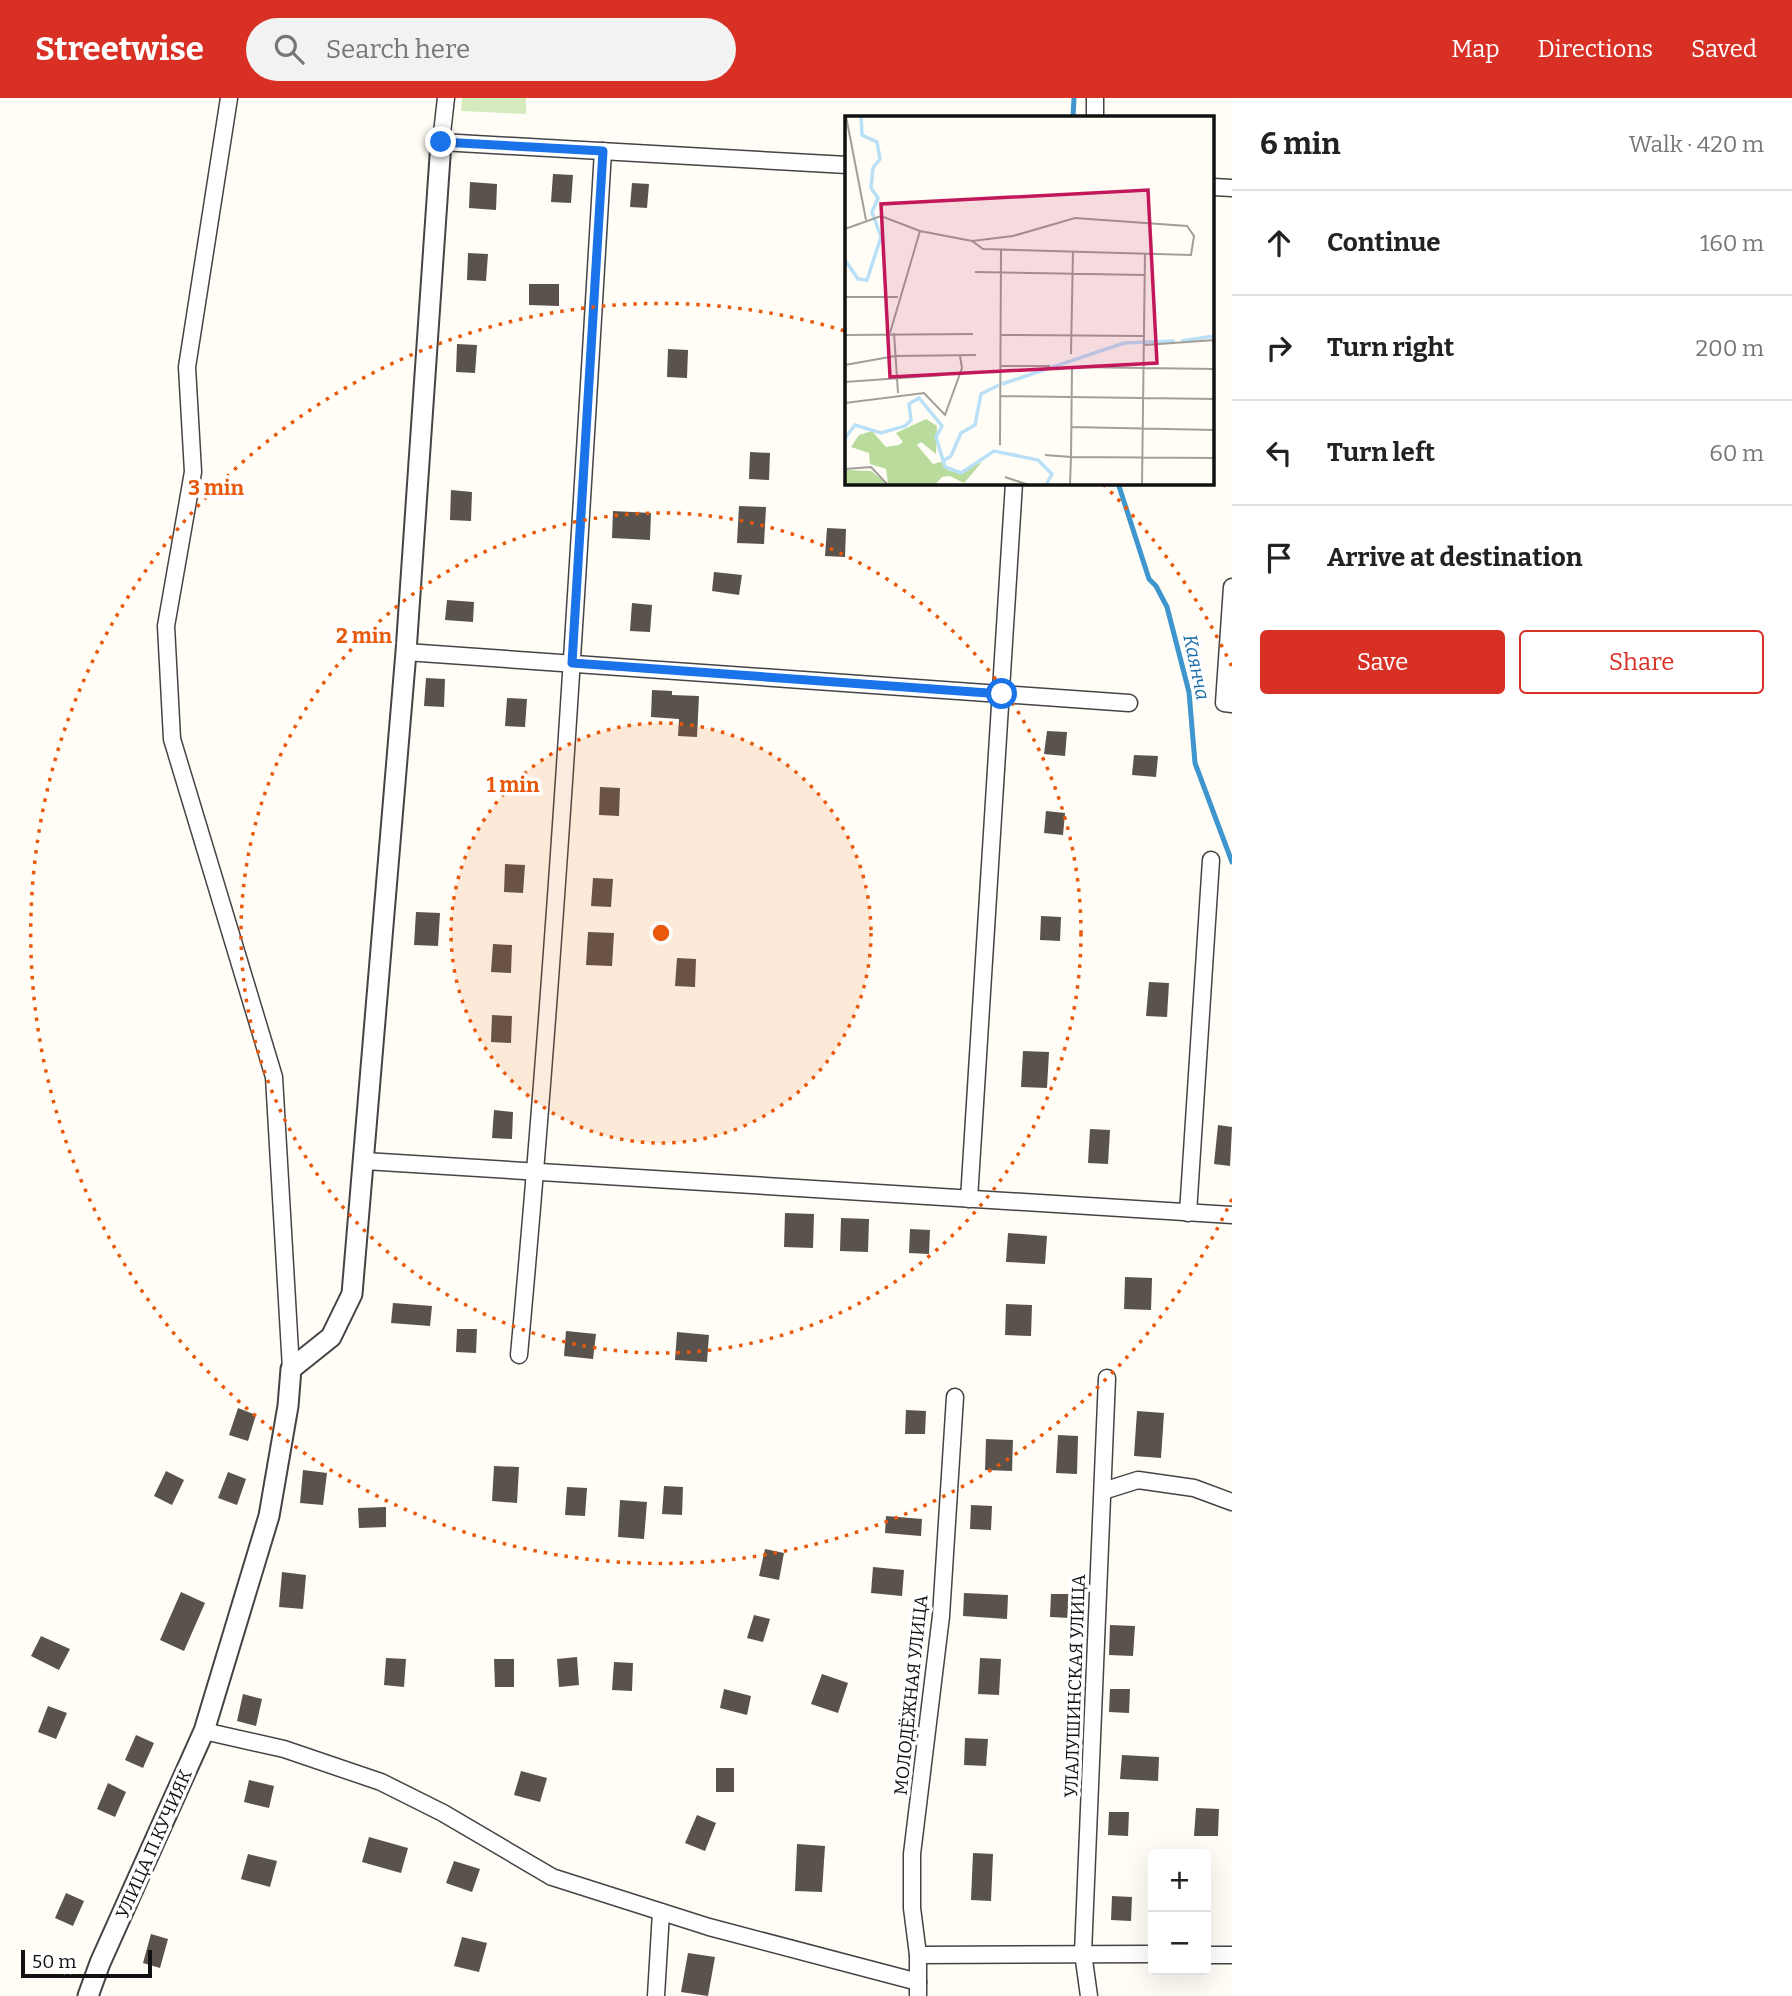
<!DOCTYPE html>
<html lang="en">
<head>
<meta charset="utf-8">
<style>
	:root { --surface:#fff; --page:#f2f2f2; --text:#222; --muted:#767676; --line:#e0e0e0; --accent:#d93025 }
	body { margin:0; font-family:Bitter,serif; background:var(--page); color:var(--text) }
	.controls { position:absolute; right:21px; bottom:21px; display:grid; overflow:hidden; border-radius:7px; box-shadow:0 7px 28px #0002 }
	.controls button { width:63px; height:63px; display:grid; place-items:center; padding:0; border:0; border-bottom:2px solid var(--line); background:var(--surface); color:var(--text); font:35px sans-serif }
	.scale { position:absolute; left:21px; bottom:18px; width:131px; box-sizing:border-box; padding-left:7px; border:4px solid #111; border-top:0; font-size:19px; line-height:24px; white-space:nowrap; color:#111; -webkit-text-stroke:5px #fff; paint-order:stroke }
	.stop { position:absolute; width:21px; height:21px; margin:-16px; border:5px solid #1a73e8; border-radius:50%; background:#fff }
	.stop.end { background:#1a73e8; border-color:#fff; box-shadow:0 2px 7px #0008 }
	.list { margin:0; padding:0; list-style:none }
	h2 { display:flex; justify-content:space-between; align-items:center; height:91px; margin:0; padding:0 28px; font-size:30px }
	h2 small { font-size:23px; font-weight:400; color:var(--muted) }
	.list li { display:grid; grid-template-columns:46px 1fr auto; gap:21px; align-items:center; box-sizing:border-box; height:105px; padding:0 28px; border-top:2px solid var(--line) }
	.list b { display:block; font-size:26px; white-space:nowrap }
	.list em { font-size:23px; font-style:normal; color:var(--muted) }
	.actions { display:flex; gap:14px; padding:21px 28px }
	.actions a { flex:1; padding:16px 0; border:2px solid var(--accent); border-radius:7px; text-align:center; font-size:24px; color:var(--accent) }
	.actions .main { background:var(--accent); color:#fff }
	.icon { flex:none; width:38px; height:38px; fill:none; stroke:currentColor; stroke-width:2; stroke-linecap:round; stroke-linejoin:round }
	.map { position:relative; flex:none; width:1232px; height:1898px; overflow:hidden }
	header { display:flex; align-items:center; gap:42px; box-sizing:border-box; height:98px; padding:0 35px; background:var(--accent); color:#fff }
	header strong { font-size:33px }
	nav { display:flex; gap:38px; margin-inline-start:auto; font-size:24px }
	.search { width:490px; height:63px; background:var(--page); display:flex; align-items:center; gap:18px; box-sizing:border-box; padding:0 24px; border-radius:38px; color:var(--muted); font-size:26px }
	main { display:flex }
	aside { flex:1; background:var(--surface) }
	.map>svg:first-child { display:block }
	.green { fill:#d5ebbd }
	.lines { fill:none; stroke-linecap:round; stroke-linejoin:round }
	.stream { stroke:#3f96cf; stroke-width:5 }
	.building { fill:#5a524d }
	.minor-casing { stroke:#444; stroke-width:19 }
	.tertiary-casing { stroke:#444; stroke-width:23 }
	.minor { stroke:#fff; stroke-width:16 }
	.tertiary { stroke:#fff; stroke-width:19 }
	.route { stroke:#1a73e8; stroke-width:9 }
	.ring { fill:none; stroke:#e8590c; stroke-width:3.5; stroke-dasharray:3.5 7 }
	.labels { text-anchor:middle; stroke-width:7; stroke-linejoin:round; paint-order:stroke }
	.street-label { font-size:18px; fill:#111; stroke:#fff }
	.water-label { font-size:19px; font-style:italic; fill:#1768a6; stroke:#fff }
	.inset-river { fill:none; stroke:#b9e0f7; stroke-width:3.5 }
	.inset-road { fill:none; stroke:#a09f9a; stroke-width:2 }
	.view { fill:#c2185b; fill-opacity:0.15; stroke:#c2185b; stroke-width:3.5 }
	.inset-edge { fill:none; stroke:#111; stroke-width:3.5 }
	.centre { fill:#e8590c; stroke:#fff; stroke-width:3.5 }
	.ring-label { font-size:21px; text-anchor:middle; font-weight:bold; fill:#e8590c; stroke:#fff; stroke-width:7; stroke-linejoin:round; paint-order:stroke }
</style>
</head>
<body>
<header>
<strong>Streetwise</strong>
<div class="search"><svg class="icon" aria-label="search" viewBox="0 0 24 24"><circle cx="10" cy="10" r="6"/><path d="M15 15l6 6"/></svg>Search here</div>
<nav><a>Map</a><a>Directions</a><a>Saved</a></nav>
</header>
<main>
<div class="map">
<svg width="1232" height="1898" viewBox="0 0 1232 1898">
	<rect width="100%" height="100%" fill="#fffdf5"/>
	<polygon class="green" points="462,0 526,0 526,16 461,13"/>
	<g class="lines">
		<g class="stream">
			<polyline points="1073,19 1074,0"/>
			<polyline points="1118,385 1149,481 1156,488 1167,509 1189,594 1195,665 1232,764"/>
		</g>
	</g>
	<g class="building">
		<polygon points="553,76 573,77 571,105 551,104"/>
		<polygon points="470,84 497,86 496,112 469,110"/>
		<polygon points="632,85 649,86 647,110 630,109"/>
		<polygon points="468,155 488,156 486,183 467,182"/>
		<polygon points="529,186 559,186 559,208 529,207"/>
		<polygon points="457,246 477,247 475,275 456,274"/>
		<polygon points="668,251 688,252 687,280 667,279"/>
		<polygon points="750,354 770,355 769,382 749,381"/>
		<polygon points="451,392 472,394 471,423 450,422"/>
		<polygon points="739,408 766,409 764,446 737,445"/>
		<polygon points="613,413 651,415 650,442 612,440"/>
		<polygon points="827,430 846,431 845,459 825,458"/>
		<polygon points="714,474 742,477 739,497 712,493"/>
		<polygon points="447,502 474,504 473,524 445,522"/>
		<polygon points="632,505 652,507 650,534 630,533"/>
		<polygon points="426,580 445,581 444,609 424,608"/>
		<polygon points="652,592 672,593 672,597 699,598 697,639 678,638 679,621 651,619"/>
		<polygon points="507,600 527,601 525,629 505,628"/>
		<polygon points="1047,633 1067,634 1065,658 1044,656"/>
		<polygon points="1134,657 1158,658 1156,679 1132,677"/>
		<polygon points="600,689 620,690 619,718 599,717"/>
		<polygon points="1046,713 1065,715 1063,737 1044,735"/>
		<polygon points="505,766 525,767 523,795 504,794"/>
		<polygon points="593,780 613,781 611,809 591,808"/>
		<polygon points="416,814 440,815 438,848 414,847"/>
		<polygon points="1041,818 1061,819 1060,843 1040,842"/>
		<polygon points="588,834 614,835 612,868 586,867"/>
		<polygon points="493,846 512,847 511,875 491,874"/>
		<polygon points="677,860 696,861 695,889 675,888"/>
		<polygon points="1149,884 1169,885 1167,919 1146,918"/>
		<polygon points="492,917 512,918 511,945 491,944"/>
		<polygon points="1023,953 1049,954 1047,990 1021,989"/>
		<polygon points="494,1012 513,1014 512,1041 492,1040"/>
		<polygon points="1218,1027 1232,1029 1230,1068 1214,1066"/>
		<polygon points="1090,1031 1110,1032 1108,1066 1088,1065"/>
		<polygon points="785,1115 814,1116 813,1150 784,1149"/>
		<polygon points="841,1120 869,1121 868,1154 840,1153"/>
		<polygon points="910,1131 930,1132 929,1156 909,1155"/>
		<polygon points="1008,1135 1047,1138 1045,1166 1006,1164"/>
		<polygon points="1125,1179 1152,1180 1151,1212 1124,1211"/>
		<polygon points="393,1205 432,1208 430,1228 391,1225"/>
		<polygon points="1006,1206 1032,1207 1031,1238 1005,1237"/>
		<polygon points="457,1231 477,1231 476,1255 456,1254"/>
		<polygon points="566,1233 596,1236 593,1261 564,1258"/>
		<polygon points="677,1234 709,1237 707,1264 675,1262"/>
		<polygon points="238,1310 256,1317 248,1343 229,1337"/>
		<polygon points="906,1312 926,1313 925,1336 905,1336"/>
		<polygon points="1137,1313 1164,1315 1161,1360 1134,1358"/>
		<polygon points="1058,1337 1078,1338 1077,1376 1056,1375"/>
		<polygon points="986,1341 1013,1342 1012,1373 985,1372"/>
		<polygon points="494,1368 519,1369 517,1405 492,1403"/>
		<polygon points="303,1372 327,1375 323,1407 300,1405"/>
		<polygon points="166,1373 184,1382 172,1407 154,1398"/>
		<polygon points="228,1374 246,1381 237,1407 218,1400"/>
		<polygon points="664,1388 683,1389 682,1417 662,1416"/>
		<polygon points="567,1389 587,1390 585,1418 565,1417"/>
		<polygon points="620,1402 647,1404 644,1441 618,1439"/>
		<polygon points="971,1407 992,1408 991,1432 970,1431"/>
		<polygon points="386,1409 386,1429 359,1430 358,1410"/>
		<polygon points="886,1418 922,1421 921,1438 885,1435"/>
		<polygon points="765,1451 784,1455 779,1482 759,1478"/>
		<polygon points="873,1469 904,1472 902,1498 871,1495"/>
		<polygon points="282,1474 306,1477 303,1511 279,1509"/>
		<polygon points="181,1494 205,1505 184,1553 160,1542"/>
		<polygon points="964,1495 1008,1497 1007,1521 963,1518"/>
		<polygon points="1051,1496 1071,1496 1070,1520 1050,1519"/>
		<polygon points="754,1517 770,1521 763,1544 747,1540"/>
		<polygon points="1110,1527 1135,1528 1133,1558 1109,1557"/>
		<polygon points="41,1538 70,1551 59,1572 31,1558"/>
		<polygon points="577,1559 579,1587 559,1589 557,1561"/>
		<polygon points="386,1560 406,1561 404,1589 384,1587"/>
		<polygon points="980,1560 1001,1561 999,1597 978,1596"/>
		<polygon points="494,1561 514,1561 514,1589 495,1589"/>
		<polygon points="614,1564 633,1565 632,1593 612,1592"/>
		<polygon points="822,1576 848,1585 838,1615 811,1606"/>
		<polygon points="724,1591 751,1598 747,1617 720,1610"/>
		<polygon points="1110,1591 1130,1591 1129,1615 1109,1614"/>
		<polygon points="243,1596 262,1601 256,1628 237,1623"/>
		<polygon points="48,1608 67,1615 56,1641 38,1634"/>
		<polygon points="136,1637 154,1645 143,1670 125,1662"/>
		<polygon points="965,1640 988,1641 986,1668 964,1667"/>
		<polygon points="1122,1657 1159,1659 1158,1683 1120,1681"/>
		<rect x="716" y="1670" width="18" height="24"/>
		<polygon points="521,1673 547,1680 540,1704 514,1697"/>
		<polygon points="249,1682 274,1688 269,1710 244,1704"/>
		<polygon points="108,1685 126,1694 115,1719 97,1711"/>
		<polygon points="1196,1710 1219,1711 1218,1738 1194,1738"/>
		<polygon points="1109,1714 1129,1714 1128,1738 1108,1737"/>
		<polygon points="697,1717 716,1725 705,1753 685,1745"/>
		<polygon points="369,1739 408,1750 401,1775 362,1764"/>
		<polygon points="797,1746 825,1748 822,1794 795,1793"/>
		<polygon points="973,1755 993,1756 991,1803 971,1802"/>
		<polygon points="248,1756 277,1763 270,1789 241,1781"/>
		<polygon points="454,1763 480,1771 472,1794 446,1785"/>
		<polygon points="66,1795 84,1803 73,1828 55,1820"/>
		<polygon points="1112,1798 1132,1799 1131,1823 1111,1822"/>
		<polygon points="151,1836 168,1841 160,1870 143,1865"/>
		<polygon points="462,1839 487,1845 479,1874 454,1868"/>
		<polygon points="688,1855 715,1859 708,1898 681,1894"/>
	</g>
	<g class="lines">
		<g class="minor-casing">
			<g id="minor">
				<polyline points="229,0 187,269 193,374 166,528 172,641 274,979 291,1271"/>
				<polyline points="446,0 441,44 847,67"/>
				<polyline points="1095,0 1095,19"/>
				<polyline points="1213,89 1232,90"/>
				<polyline points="1232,489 1224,605 1232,606"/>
				<polyline points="406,554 1129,605"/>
				<polyline points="365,1063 1232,1117"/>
				<polyline points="969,1101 1014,385"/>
				<polyline points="1188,1115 1211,762"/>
				<path d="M519,1257c37,-401 60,-803 84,-1204"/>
				<polyline points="1103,1393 1138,1382 1194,1390 1232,1404"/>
				<polyline points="204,1633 284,1651 381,1684 443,1715 552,1779 709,1829 918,1884"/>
				<polyline points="918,1857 1153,1856"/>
				<polyline points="1206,1857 1232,1857"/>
				<polyline points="656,1898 661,1814"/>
				<polyline points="918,1898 918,1857 912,1810 912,1756 941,1518 955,1299"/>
				<polyline points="1089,1898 1083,1855 1107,1280"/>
			</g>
		</g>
		<g class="tertiary-casing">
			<polyline id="tertiary" points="88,1898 100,1865 204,1633 269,1418 288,1308 291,1271 331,1239 352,1196 406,554 441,44"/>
		</g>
		<use href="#minor" class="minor"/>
		<use href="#tertiary" class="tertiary"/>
	</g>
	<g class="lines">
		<polyline class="route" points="441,44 603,53 572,565 1002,596"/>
	</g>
	<circle cx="661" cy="835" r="210" fill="#e8590c" fill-opacity=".12"/>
	<g class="ring">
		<circle cx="661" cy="835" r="210"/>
		<circle cx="661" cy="835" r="420"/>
		<path d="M1232 1101A630 630 0 1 1 845 233M1103 386A630 630 0 0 1 1232 569"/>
	</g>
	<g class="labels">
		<g class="street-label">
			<text transform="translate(1075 1588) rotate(-88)" y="6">УЛАЛУШИНСКАЯ УЛИЦА</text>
			<text transform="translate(911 1597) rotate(-84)" y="6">МОЛОДЁЖНАЯ УЛИЦА</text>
			<text transform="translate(154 1746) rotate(-66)" y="6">УЛИЦА П.КУЧИЯК</text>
		</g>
		<g class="water-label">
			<text transform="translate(1197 569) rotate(78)" y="7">Каянча</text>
		</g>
	</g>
	<g transform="translate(845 18)">
		<rect width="369" height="369" fill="#fffdf5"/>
		<path d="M81,303l11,7 -1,28 -15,-12 -4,3 16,19 8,-2 9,9 11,1 21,-10 -18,21 -14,-7 -8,1 -7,8h-90l1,-15 25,1 17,13 -2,-15 -16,-5 -1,-11 -18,-6 8,-12 13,-4 14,16 13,-2 4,-3 -7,-9z" fill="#b9dc9c"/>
		<path class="inset-river" d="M0,144l13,19 9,1 14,-43 -9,-25 6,-14 -7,-10 2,-20 7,-9 -3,-17 -15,-7 -1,-19M336,225l34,-5M157,268l122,-41 51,-2M0,322l10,-13 26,8 24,-7 6,-6 -2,-16 10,-6 23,28 -6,11 9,30 16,6 33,-22 44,9 14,14 -6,11M98,345l8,-5 10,-23 14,-8 6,-31 18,-9"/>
		<path class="inset-road" d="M1,0l20,104M0,113l36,-13 39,15 52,10 11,8 208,6 3,-19 -7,-10 -112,-8 -62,18 -41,5M130,156l170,3M0,181h53M45,217l30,-102M49,217l4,60M0,219l128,-1M156,219l144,1M300,229l70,-5M226,238l2,-103M0,249l50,-9 81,-1M155,250h50M370,253l-143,-2 -1,90 144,1M0,266l98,-7M155,280l215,3M0,287l79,-10 21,22 17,-47 -2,-12M226,311l144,3M155,329l1,-196M200,339l26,2 -1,28M0,353l26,-2 17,18M160,361l24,8M297,369l3,-232"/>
		<path class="view" d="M303,74l9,173 -267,14 -9,-173z"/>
		<rect width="369" height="369" class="inset-edge"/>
	</g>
	<circle cx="661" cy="835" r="10" class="centre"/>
	<g class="ring-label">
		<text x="216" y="397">3 min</text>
		<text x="364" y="545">2 min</text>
		<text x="513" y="694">1 min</text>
	</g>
</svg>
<div class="controls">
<button>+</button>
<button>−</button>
</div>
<div class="scale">50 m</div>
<div class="stop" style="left:1002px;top:596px"></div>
<div class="stop end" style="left:441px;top:44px"></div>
</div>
<aside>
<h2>6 min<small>Walk · 420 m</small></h2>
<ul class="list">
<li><svg class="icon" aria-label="ahead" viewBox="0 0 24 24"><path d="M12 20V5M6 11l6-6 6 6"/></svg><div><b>Continue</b></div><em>160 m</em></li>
<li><svg class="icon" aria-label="right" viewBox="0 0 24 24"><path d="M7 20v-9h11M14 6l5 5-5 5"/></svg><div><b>Turn right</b></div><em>200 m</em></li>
<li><svg class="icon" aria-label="left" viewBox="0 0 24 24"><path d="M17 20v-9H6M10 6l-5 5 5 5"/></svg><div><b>Turn left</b></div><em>60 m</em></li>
<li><svg class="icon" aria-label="arrive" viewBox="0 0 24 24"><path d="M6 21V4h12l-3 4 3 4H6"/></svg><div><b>Arrive at destination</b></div></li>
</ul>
<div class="actions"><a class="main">Save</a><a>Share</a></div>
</aside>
</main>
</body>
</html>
